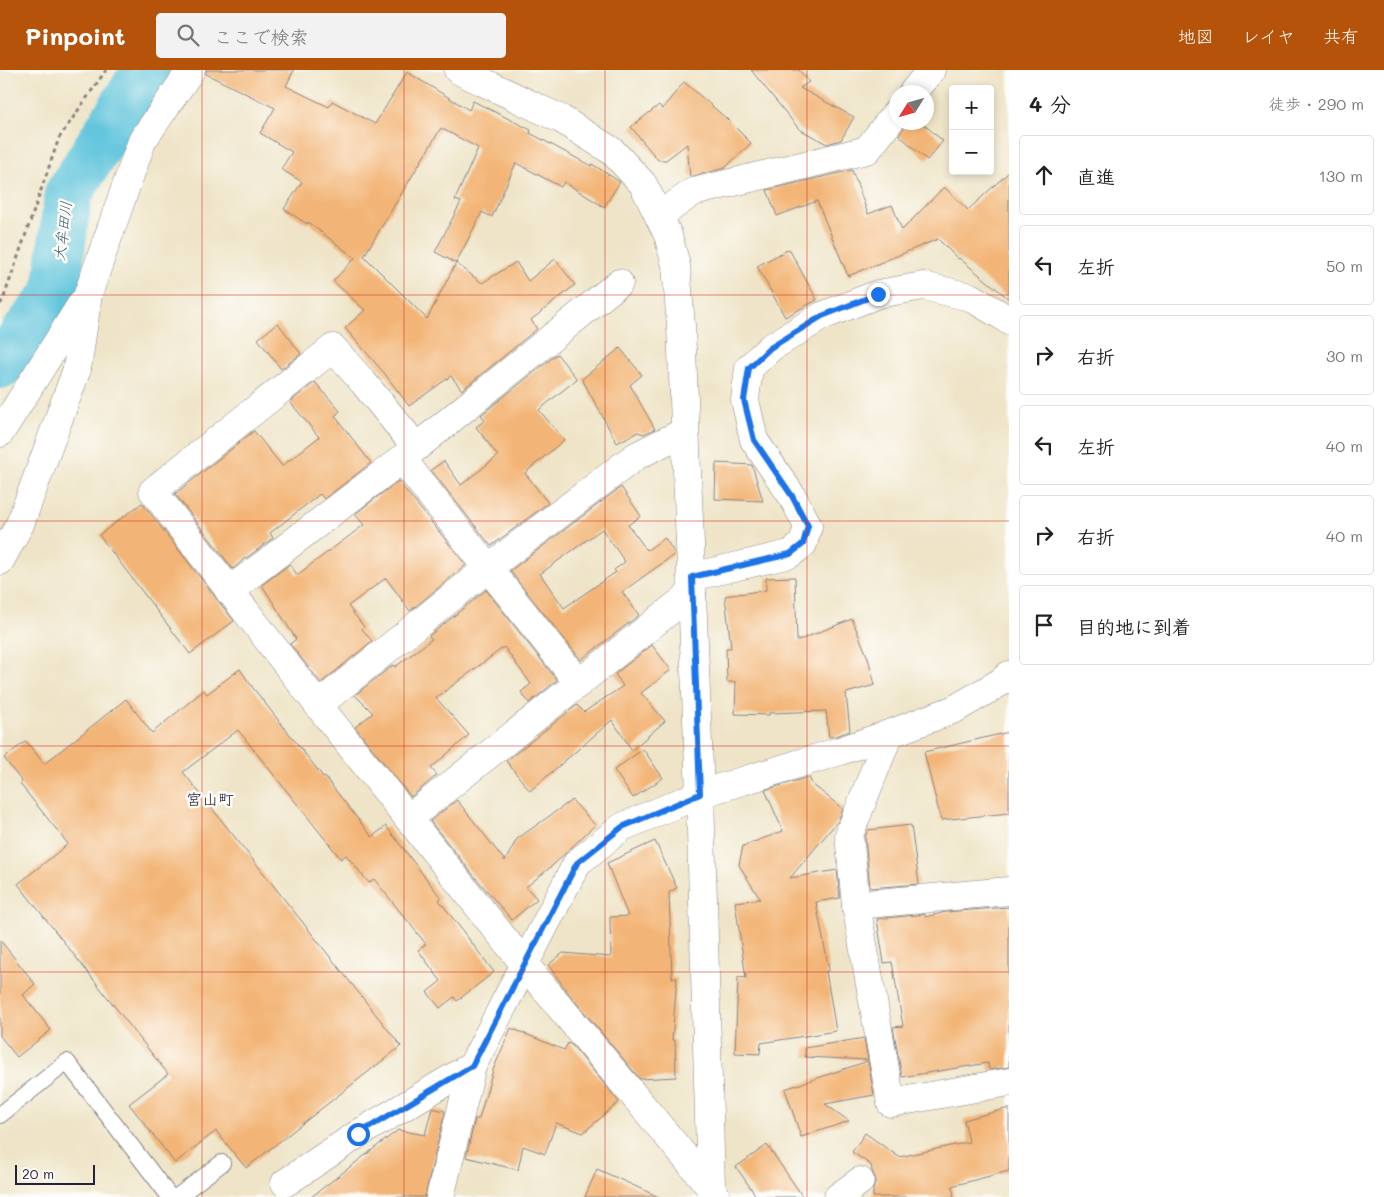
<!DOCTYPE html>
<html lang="ja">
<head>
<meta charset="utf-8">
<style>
	:root { --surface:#fff; --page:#f2f2f2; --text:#222; --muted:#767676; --line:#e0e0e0; --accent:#b45309 }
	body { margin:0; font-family:Mali,"Klee One",sans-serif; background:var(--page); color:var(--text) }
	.controls { position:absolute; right:15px; top:15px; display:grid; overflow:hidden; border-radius:5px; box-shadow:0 2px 8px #0003 }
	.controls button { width:45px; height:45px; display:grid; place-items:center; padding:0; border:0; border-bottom:1px solid var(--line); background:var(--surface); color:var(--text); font:25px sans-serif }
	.compass { position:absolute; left:889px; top:15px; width:45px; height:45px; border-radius:50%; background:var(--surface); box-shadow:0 2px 8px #0003; rotate:233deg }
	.scale { position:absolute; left:15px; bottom:12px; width:80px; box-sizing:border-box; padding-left:5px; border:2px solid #22223b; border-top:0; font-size:14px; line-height:18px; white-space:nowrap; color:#22223b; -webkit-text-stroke:4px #fdfcf7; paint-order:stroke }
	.stop { position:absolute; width:15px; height:15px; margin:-11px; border:4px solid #1a73e8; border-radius:50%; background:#fff }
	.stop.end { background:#1a73e8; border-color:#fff; box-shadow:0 1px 5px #0008 }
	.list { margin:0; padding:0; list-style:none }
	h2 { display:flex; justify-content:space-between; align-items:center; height:65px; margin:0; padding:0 20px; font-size:21px }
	h2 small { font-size:16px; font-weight:400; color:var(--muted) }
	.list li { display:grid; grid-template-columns:32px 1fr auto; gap:15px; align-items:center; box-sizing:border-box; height:80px; margin:0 10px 10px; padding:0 10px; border:1px solid var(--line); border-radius:5px }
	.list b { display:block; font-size:19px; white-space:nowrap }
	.list em { font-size:16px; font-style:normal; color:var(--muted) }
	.icon { flex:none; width:28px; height:28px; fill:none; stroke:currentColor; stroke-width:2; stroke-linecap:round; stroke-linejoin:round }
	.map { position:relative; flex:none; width:1009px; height:1127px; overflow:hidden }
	header { display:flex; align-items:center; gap:30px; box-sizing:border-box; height:70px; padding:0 25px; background:var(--accent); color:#fff }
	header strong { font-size:24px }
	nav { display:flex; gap:28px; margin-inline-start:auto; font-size:18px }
	.search { width:350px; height:45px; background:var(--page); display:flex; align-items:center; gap:12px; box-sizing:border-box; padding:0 18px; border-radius:5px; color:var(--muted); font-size:19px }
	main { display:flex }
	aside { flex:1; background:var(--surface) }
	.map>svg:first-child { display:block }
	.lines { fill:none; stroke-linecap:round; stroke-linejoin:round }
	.river { stroke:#60c5dd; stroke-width:48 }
	.building { fill:#f3b577; fill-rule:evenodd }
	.lane-casing { stroke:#888382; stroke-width:18 }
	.street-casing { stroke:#888382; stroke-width:29 }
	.secondary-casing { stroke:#888382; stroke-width:29 }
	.path { stroke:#888382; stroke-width:3; stroke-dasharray:4 4; stroke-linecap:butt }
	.lane { stroke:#fff; stroke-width:16 }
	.street { stroke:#fff; stroke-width:28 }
	.secondary { stroke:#fff; stroke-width:28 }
	.route { stroke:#1a73e8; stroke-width:6 }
	.grid { fill:none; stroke:#c8321e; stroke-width:1; stroke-opacity:0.55 }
	.labels { text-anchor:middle; stroke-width:5; stroke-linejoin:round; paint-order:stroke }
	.water-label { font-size:15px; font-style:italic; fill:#385b74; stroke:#fdfcf7 }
	.quarter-label { font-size:16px; fill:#22223b; stroke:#fdfcf7 }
</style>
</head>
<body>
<header>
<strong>Pinpoint</strong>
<div class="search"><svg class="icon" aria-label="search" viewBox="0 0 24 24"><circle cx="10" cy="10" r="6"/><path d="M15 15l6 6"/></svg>ここで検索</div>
<nav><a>地図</a><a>レイヤ</a><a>共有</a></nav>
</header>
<main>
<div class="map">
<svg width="1009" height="1127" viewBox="0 0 1009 1127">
	<rect width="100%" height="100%" fill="#fdfcf7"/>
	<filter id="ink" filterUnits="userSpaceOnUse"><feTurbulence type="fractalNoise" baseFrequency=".02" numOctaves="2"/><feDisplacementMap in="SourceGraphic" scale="10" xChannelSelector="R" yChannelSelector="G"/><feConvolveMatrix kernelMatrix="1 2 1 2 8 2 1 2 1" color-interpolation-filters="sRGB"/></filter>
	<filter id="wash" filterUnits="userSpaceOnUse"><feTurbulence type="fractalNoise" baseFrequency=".0096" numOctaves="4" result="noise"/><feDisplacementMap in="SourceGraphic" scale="20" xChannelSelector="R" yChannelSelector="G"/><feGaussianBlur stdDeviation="1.12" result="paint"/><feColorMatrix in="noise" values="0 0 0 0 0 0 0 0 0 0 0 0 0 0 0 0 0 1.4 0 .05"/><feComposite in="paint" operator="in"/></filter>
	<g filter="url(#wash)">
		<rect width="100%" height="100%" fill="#efe4c8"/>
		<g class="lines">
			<polyline class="river" points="0,295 56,222 68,124 146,0"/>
		</g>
		<g id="blocks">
			<g class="building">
				<path d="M206,0h88l-8,16 43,21 3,-6 43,23 32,-52 62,38 4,-9 58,29 -1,3 61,33 1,-2 28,18 -16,25 -40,-25 -3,5 -45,-24 -24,54 -10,-5 -26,51 26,20 34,-21 12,19 27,-22 20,26 -44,35 6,9 -75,61 -11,-14 -42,30 -24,-32 -40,-46 20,-18 -32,-29 22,-23 -47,-36 -1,2 -23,-15 18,-27 -21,-13 11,-17 -32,-19 15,-25 -69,-34zM441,58l37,20 -23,52 6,2 -26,50 21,11 -29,56 -63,-63z"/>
				<polygon points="751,0 799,0 809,12 800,18 854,47 841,70 827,74 799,59"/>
				<polygon points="684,12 727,49 751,73 725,98 690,107 687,74 666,90 658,90 631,57 659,35 662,39"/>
				<polygon points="908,52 921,52 943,71 927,90 899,65"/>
				<polygon points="852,100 868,144 892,135 902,160 944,117 968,140 1009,102 1009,229 959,188 958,189 938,169 848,206 817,131 777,146 767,120"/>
				<polygon points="789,179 817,230 785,247 757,196"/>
				<polygon points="278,253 301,284 281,299 258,269"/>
				<polygon points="620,278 642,305 630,315 655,359 644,364 638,362 617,373 582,309"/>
				<polygon points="557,284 577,309 539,340 564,370 525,403 548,433 491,476 431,400 444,391 461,415 498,386 476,357 485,350 481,345"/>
				<polygon points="315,312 340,341 335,346 371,393 324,429 320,424 270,463 273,468 245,489 245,488 233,499 175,424 254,361 282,396 319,367 290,332"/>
				<polygon points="716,393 752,395 763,431 715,429"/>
				<polygon points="398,411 466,495 410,541 386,508 348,536 364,557 362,559 372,571 321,613 290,574 296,569 262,515 290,494 297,505 364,455 355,444"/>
				<path d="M621,417l20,29 -13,9 19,25 18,-12 10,16 -53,38 17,23 -58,45 -71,-89zM602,459l23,33 -11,8 2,2 -52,36 -24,-34z"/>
				<polygon points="142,433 234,551 190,584 99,465"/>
				<polygon points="795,507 797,571 852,549 868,588 875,615 846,623 850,661 836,666 829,667 826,641 769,643 769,645 735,644 736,612 727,612 726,578 731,578 725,526 766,520 766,508"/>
				<polygon points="486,520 557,610 529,633 521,622 531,614 504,577 436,628 469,665 431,698 437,705 411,727 355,657 373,643 355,625 393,595 395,597 432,569 429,566"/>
				<polygon points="652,575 671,600 641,623 665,651 632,680 612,650 530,721 506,691 577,635 584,642 623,616 615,604"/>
				<polygon points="240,599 253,618 324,708 325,707 372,767 386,756 441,828 439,830 494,902 457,931 454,927 440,938 427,922 441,911 418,880 426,874 374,809 369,813 346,785 341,789 238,660 183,702 401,976 246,1098 216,1061 175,1093 129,1034 168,1004 18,814 68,774 20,714 22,712 4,688 26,671 44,694 126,629 152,663 204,620 207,624"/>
				<polygon points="1009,662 1009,743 941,750 924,682"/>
				<polygon points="643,679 663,708 633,728 614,700"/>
				<polygon points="809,707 812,714 843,739 838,751 790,808 837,800 840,828 816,832 829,900 826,901 836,961 761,973 760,984 735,983 738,907 746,908 735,832 760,829 739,795 743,776 783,761 765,720"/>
				<polygon points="457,730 505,791 517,769 572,730 595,755 552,796 526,817 537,829 512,850 474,806 430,751"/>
				<polygon points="911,755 919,814 870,818 865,767 868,760"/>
				<polygon points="655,771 677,818 669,822 672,908 677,908 672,970 675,970 676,1007 640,1009 569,924 548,895 563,883 611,887 610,847 628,846 607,793"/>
				<polygon points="1009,837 1009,997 989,1000 988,993 902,1007 893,957 903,956 892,892 884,893 877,849 925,844 925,847 946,842"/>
				<polygon points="0,870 35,914 23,925 51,960 17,987 0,966"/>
				<polygon points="511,958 564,980 568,973 572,975 619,1032 583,1063 556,1053 545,1084 523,1076 518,1100 466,1087 475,1049 479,1049 493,1000"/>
				<polygon points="864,968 868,990 805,987 805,978"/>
				<polygon points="868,991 874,1025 825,1034 849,1051 801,1067 785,1019"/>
				<polygon points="432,1038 445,1041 425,1127 311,1127 398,1060 425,1065"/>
				<polygon points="1009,1038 1009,1101 952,1116 954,1127 873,1127 873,1119 876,1110 872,1101 871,1095 852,1082 865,1063 899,1087 969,1072 964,1050"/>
				<polygon points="767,1075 803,1127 757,1127 736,1097"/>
				<polygon points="597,1099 659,1127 585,1127"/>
			</g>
		</g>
	</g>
	<g filter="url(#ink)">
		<use href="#blocks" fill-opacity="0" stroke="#888382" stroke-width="1"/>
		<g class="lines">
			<g class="lane-casing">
				<g id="lane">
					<polyline points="0,1045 67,992 170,1127"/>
					<polyline points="177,1127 222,1093"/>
				</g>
			</g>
			<g class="street-casing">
				<g id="street">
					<polyline points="913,22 931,0"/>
					<polyline points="659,146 693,122 867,80 896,43"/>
					<polyline points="77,299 88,224 142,71 191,0"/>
					<polyline points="0,363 82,233"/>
					<polyline points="416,377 363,312 333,278 153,421 318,635 525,895 711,1118"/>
					<polyline points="402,389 579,613"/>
					<polyline points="691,507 790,484 803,474 808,456 792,426 754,370 745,330 749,298 770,278 822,246 878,224 923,216 970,227 1004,247 1009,251"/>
					<polyline points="229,521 402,389 619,213"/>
					<polyline points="318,635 488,498 636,386 684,362"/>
					<polyline points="889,664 849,765 856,835 891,1033 1009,1012"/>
					<polyline points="409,748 692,523"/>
					<polyline points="856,835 1009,821"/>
					<polyline points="285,1113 358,1064 472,996"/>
					<polyline points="440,1127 472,996 577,793 622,757 700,724 840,681 889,664 955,639 1001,612 1009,605"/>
					<polyline points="838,1127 860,1111"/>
				</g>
			</g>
			<g class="secondary-casing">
				<g id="secondary">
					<polyline points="458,0 561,49 612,81 643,114 668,165 676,195 681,256 692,523 700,724 711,1118 717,1127"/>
					<polyline points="0,491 20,454 77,299"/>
				</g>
			</g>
			<polyline class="path" points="0,234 3,230 59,68 106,0"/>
			<use href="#lane" class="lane"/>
			<use href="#street" class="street"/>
			<use href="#secondary" class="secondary"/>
		</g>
	</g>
	<g class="lines" filter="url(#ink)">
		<polyline class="route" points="358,1064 472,996 577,793 622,757 700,724 692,507 790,484 803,474 808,456 792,426 754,370 744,330 749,298 770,278 822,246 878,224"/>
	</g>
	<path class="grid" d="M202,0v1127M404,0v1127M605,0v1127M807,0v1127M0,225h1009M0,451h1009M0,676h1009M0,902h1009"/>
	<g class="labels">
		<g class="water-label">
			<text transform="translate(63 161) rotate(-83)" y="5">大牟田川</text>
		</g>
		<g class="quarter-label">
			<text x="210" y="735">宮山町</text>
		</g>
	</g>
</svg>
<div class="controls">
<button>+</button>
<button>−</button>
</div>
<svg class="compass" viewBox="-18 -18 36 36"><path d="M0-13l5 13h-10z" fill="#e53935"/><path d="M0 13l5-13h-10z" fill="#767676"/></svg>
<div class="scale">20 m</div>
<div class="stop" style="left:358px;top:1064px"></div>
<div class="stop end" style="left:878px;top:224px"></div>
</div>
<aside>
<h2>4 分<small>徒歩 · 290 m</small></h2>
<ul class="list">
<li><svg class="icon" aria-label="ahead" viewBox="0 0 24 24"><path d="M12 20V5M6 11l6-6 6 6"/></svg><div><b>直進</b></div><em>130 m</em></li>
<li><svg class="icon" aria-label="left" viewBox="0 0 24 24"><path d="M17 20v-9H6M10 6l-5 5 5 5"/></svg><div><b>左折</b></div><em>50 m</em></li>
<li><svg class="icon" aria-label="right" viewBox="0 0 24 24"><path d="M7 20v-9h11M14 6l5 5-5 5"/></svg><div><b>右折</b></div><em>30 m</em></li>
<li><svg class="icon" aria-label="left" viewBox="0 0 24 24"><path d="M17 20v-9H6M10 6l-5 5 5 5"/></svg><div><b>左折</b></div><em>40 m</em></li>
<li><svg class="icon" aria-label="right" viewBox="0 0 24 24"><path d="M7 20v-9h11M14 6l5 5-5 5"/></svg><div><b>右折</b></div><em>40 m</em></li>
<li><svg class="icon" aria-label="arrive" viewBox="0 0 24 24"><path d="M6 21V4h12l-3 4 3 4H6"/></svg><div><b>目的地に到着</b></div></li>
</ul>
</aside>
</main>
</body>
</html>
